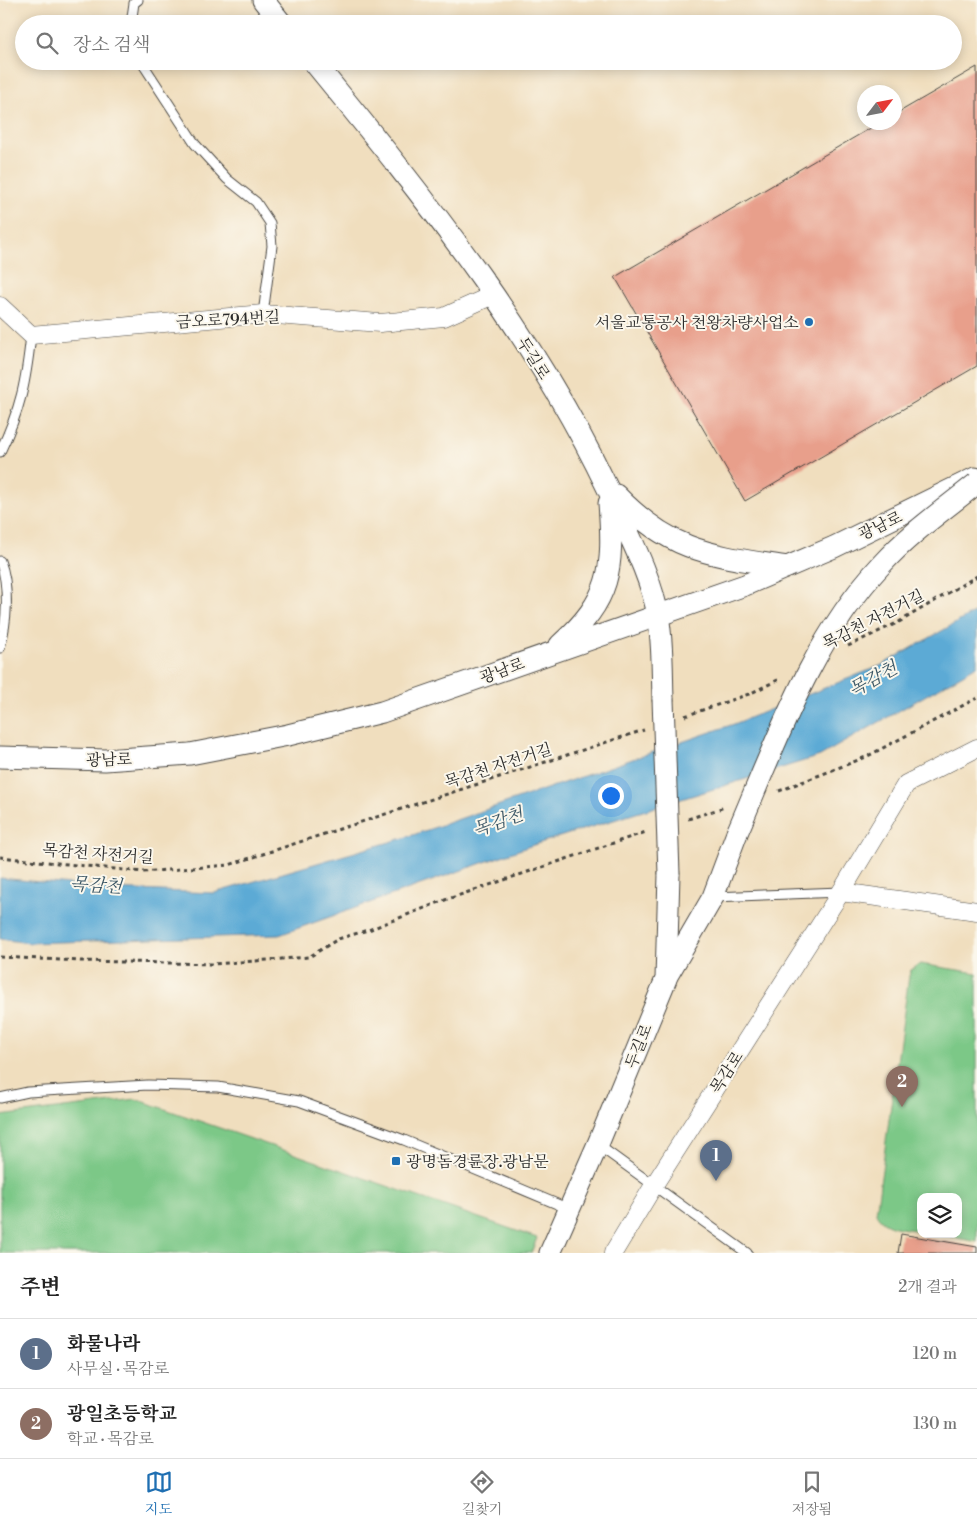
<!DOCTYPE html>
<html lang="ko">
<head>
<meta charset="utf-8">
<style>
	:root { --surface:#fff; --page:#f6f6f6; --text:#222; --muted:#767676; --line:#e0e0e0; --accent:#1f6fb2 }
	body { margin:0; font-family:"Libre Bodoni","Noto Serif KR",serif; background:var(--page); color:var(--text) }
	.controls { position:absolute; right:15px; bottom:15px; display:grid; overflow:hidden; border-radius:10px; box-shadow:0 2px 12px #0003 }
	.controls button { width:45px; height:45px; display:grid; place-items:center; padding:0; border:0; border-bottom:1px solid var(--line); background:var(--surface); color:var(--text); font:25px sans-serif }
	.compass { position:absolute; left:857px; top:85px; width:45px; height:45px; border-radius:50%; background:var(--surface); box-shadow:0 2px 12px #0003; rotate:58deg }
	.you { position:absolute; left:610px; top:795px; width:18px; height:18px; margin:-12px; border:4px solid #fff; border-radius:50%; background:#1a73e8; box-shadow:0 0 0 8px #1a73e833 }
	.badge { display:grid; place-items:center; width:32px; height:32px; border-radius:50%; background:var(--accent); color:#fff; font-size:16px; font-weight:700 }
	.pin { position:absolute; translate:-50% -41px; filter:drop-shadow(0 1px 2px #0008) }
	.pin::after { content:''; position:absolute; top:26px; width:18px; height:15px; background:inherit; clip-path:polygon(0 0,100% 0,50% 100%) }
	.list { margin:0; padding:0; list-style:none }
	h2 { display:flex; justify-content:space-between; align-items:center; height:65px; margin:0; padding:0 20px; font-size:21px }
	h2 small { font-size:16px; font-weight:400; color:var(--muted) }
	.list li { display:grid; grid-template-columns:32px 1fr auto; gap:15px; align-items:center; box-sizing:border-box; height:70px; padding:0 20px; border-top:1px solid var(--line) }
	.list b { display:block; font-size:19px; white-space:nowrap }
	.list p { margin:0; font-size:16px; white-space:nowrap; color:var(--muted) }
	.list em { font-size:16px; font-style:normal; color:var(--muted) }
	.icon { flex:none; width:28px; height:28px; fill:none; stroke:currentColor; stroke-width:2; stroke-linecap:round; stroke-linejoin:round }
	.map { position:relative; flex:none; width:977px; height:1253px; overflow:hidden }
	.search { position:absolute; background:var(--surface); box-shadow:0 2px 12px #0003; left:15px; right:15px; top:15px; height:55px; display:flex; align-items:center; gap:12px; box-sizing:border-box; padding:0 18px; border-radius:28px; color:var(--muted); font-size:19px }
	.sheet { height:205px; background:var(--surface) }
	nav { display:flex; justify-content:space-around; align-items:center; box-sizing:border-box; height:70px; border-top:1px solid var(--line); background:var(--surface); font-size:14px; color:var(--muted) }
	nav a { display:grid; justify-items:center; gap:2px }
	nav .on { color:var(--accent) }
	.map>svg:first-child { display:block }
	.green { fill:#7bc887; stroke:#537a59 }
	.water { fill:#5caad5; stroke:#446a80 }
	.building { fill:#e89f8b }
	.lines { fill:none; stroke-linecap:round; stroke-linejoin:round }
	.service-casing { stroke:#494641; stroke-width:11 }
	.minor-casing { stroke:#494641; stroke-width:19 }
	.tertiary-casing { stroke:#494641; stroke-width:23 }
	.path { stroke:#494641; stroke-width:3; stroke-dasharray:4 4; stroke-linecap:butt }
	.service { stroke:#fff; stroke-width:9 }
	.minor { stroke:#fff; stroke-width:18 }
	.tertiary { stroke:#fff; stroke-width:21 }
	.tertiary-bridge-casing { stroke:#494641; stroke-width:23; stroke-linecap:butt }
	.tertiary-bridge { stroke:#fff; stroke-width:21 }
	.poi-dot { fill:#1f6fb2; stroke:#fbf7ec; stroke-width:2 }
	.labels { text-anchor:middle; stroke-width:4; stroke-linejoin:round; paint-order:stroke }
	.street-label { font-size:16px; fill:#2b2b2b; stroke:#fbf7ec }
	.poi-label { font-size:16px; fill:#2b2b2b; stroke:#fbf7ec; text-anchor:end }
	.water-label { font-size:18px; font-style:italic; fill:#3c5766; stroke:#fbf7ec }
</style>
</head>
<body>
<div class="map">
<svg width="977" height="1253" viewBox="0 0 977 1253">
	<rect width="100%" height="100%" fill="#fbf7ec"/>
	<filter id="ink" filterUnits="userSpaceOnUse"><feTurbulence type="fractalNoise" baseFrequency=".02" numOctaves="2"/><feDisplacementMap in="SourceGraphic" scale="10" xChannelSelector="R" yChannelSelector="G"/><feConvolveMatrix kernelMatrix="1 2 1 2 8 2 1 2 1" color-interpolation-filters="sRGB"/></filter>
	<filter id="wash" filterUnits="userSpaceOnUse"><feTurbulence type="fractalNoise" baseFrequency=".0096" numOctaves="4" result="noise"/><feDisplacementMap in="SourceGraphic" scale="20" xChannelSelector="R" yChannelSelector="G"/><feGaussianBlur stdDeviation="1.12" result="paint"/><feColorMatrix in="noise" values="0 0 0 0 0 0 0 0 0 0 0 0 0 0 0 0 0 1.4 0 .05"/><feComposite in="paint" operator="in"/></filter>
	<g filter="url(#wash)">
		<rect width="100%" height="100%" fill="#f0debe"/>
		<g class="green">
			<path d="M920,964l57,9v269l-40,-8h21v-37h-37v34c-16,-3 -38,-2 -45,-18l33,-237 2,-6z"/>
			<polygon points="136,1099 537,1238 531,1253 0,1253 0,1116"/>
		</g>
		<polygon class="water" points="977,611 977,666 820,756 530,846 279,935 29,943 0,939 0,878 110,889 214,893 407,837 734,724 880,666"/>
		<g id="blocks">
			<g class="building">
				<polygon points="977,67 977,366 745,501 615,277 881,122 894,122 894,115"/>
				<polygon points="901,1234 977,1247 977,1253 898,1253"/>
			</g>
		</g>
	</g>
	<g filter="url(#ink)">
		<use href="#blocks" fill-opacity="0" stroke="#494641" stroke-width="1"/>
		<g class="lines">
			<g class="service-casing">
				<g id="service">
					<polyline points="131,24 134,3 138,0"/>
					<polyline points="141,61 195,144 227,179 256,202 270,223 272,246 263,314"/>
					<path d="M0,452c21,-44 26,-70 31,-117"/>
					<path d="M0,561c10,25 7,61 0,87"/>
					<polyline points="714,897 841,892"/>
					<polyline points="0,1098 28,1092 148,1085 218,1087 299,1101 404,1140 569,1209"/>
					<polyline points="598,1145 747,1253"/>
				</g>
			</g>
			<g class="minor-casing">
				<g id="minor">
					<polyline points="0,306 31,335 263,314 380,323 444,317 493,295"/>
					<polyline points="841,892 977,911"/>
					<polyline points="613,1253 654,1185 841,892 906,784 977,748"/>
				</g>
			</g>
			<g class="tertiary-casing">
				<g id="tertiary">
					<polyline points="263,0 282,24"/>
					<path d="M313,61c114,139 233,287 306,452 15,32 33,68 39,103 5,26 4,56 5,83"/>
					<path d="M616,495c56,58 95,60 171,72"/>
					<path d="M560,645c51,-46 54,-75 49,-142"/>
					<polyline points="0,757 105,760 190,754 288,735 382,712 745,585 834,547 975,478"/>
					<polyline points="667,976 713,897 737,833"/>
					<polyline points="550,1253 598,1144 666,979 669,874"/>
				</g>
			</g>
			<g class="path">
				<polyline points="848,646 899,622 977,576"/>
				<polyline points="685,716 749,694 780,679"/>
				<polyline points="779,791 866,757 977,698"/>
				<polyline points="688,819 725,807"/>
				<polyline points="0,857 143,872 229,865 644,730"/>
				<polyline points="0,957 81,961 213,964 309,957 338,939 371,929 445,900 646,832"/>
			</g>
			<use href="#service" class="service"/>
			<use href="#minor" class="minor"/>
			<use href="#tertiary" class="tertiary"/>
			<g class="tertiary-bridge-casing">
				<g id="tertiary-bridge">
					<polyline points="663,699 669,874"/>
					<path d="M737,833c40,-93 75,-194 145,-269 28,-31 63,-55 95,-81"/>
				</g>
			</g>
			<use href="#tertiary-bridge" class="tertiary-bridge"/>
		</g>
	</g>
	<g class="poi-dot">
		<circle cx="809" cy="322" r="5"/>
		<rect x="391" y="1156" width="10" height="10" rx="2.5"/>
	</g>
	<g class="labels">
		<g class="street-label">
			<text transform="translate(228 319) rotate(-3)" y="6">금오로794번길</text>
			<text transform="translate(534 358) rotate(58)" y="6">두길로</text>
			<text transform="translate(880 525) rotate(-25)" y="6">광남로</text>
			<text transform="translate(873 619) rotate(-27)" y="6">목감천 자전거길</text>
			<text transform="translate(502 670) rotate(-20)" y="6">광남로</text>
			<text transform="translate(109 759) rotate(-1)" y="6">광남로</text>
			<text transform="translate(498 765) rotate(-18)" y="6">목감천 자전거길</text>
			<text transform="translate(98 853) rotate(4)" y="6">목감천 자전거길</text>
			<text transform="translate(638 1046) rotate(-68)" y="6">두길로</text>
			<text transform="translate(726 1072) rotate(-57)" y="6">목감로</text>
		</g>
		<g class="poi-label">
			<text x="799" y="328">서울교통공사 천왕차량사업소</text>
			<text x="406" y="1167" text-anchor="start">광명돔경륜장.광남문</text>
		</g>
		<g class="water-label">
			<text transform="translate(873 679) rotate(-29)" y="6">목감천</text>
			<text transform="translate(498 822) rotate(-20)" y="6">목감천</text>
			<text transform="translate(96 885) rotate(4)" y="6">목감천</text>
		</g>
	</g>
</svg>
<div class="controls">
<button><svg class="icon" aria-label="layers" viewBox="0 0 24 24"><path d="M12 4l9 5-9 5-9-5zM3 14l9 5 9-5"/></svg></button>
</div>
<svg class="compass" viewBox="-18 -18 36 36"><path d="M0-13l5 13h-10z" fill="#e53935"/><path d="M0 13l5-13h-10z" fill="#767676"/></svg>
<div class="you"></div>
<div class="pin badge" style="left:716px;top:1181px;background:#5c6f8a">1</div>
<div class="pin badge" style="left:902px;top:1107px;background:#8d6e63">2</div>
<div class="search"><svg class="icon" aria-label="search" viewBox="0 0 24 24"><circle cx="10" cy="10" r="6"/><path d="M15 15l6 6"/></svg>장소 검색</div>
</div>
<section class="sheet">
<h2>주변<small>2개 결과</small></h2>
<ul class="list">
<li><span class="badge" style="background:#5c6f8a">1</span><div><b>화물나라</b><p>사무실 · 목감로</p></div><em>120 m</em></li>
<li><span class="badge" style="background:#8d6e63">2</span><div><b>광일초등학교</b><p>학교 · 목감로</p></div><em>130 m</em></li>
</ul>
</section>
<nav>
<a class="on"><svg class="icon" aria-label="map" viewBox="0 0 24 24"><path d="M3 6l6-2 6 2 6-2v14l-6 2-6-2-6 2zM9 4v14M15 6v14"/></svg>지도</a>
<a><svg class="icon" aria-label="directions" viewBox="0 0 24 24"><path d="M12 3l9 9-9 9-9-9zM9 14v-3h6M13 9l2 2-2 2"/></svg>길찾기</a>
<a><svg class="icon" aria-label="saved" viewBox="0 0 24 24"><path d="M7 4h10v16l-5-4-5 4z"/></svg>저장됨</a>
</nav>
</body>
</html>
